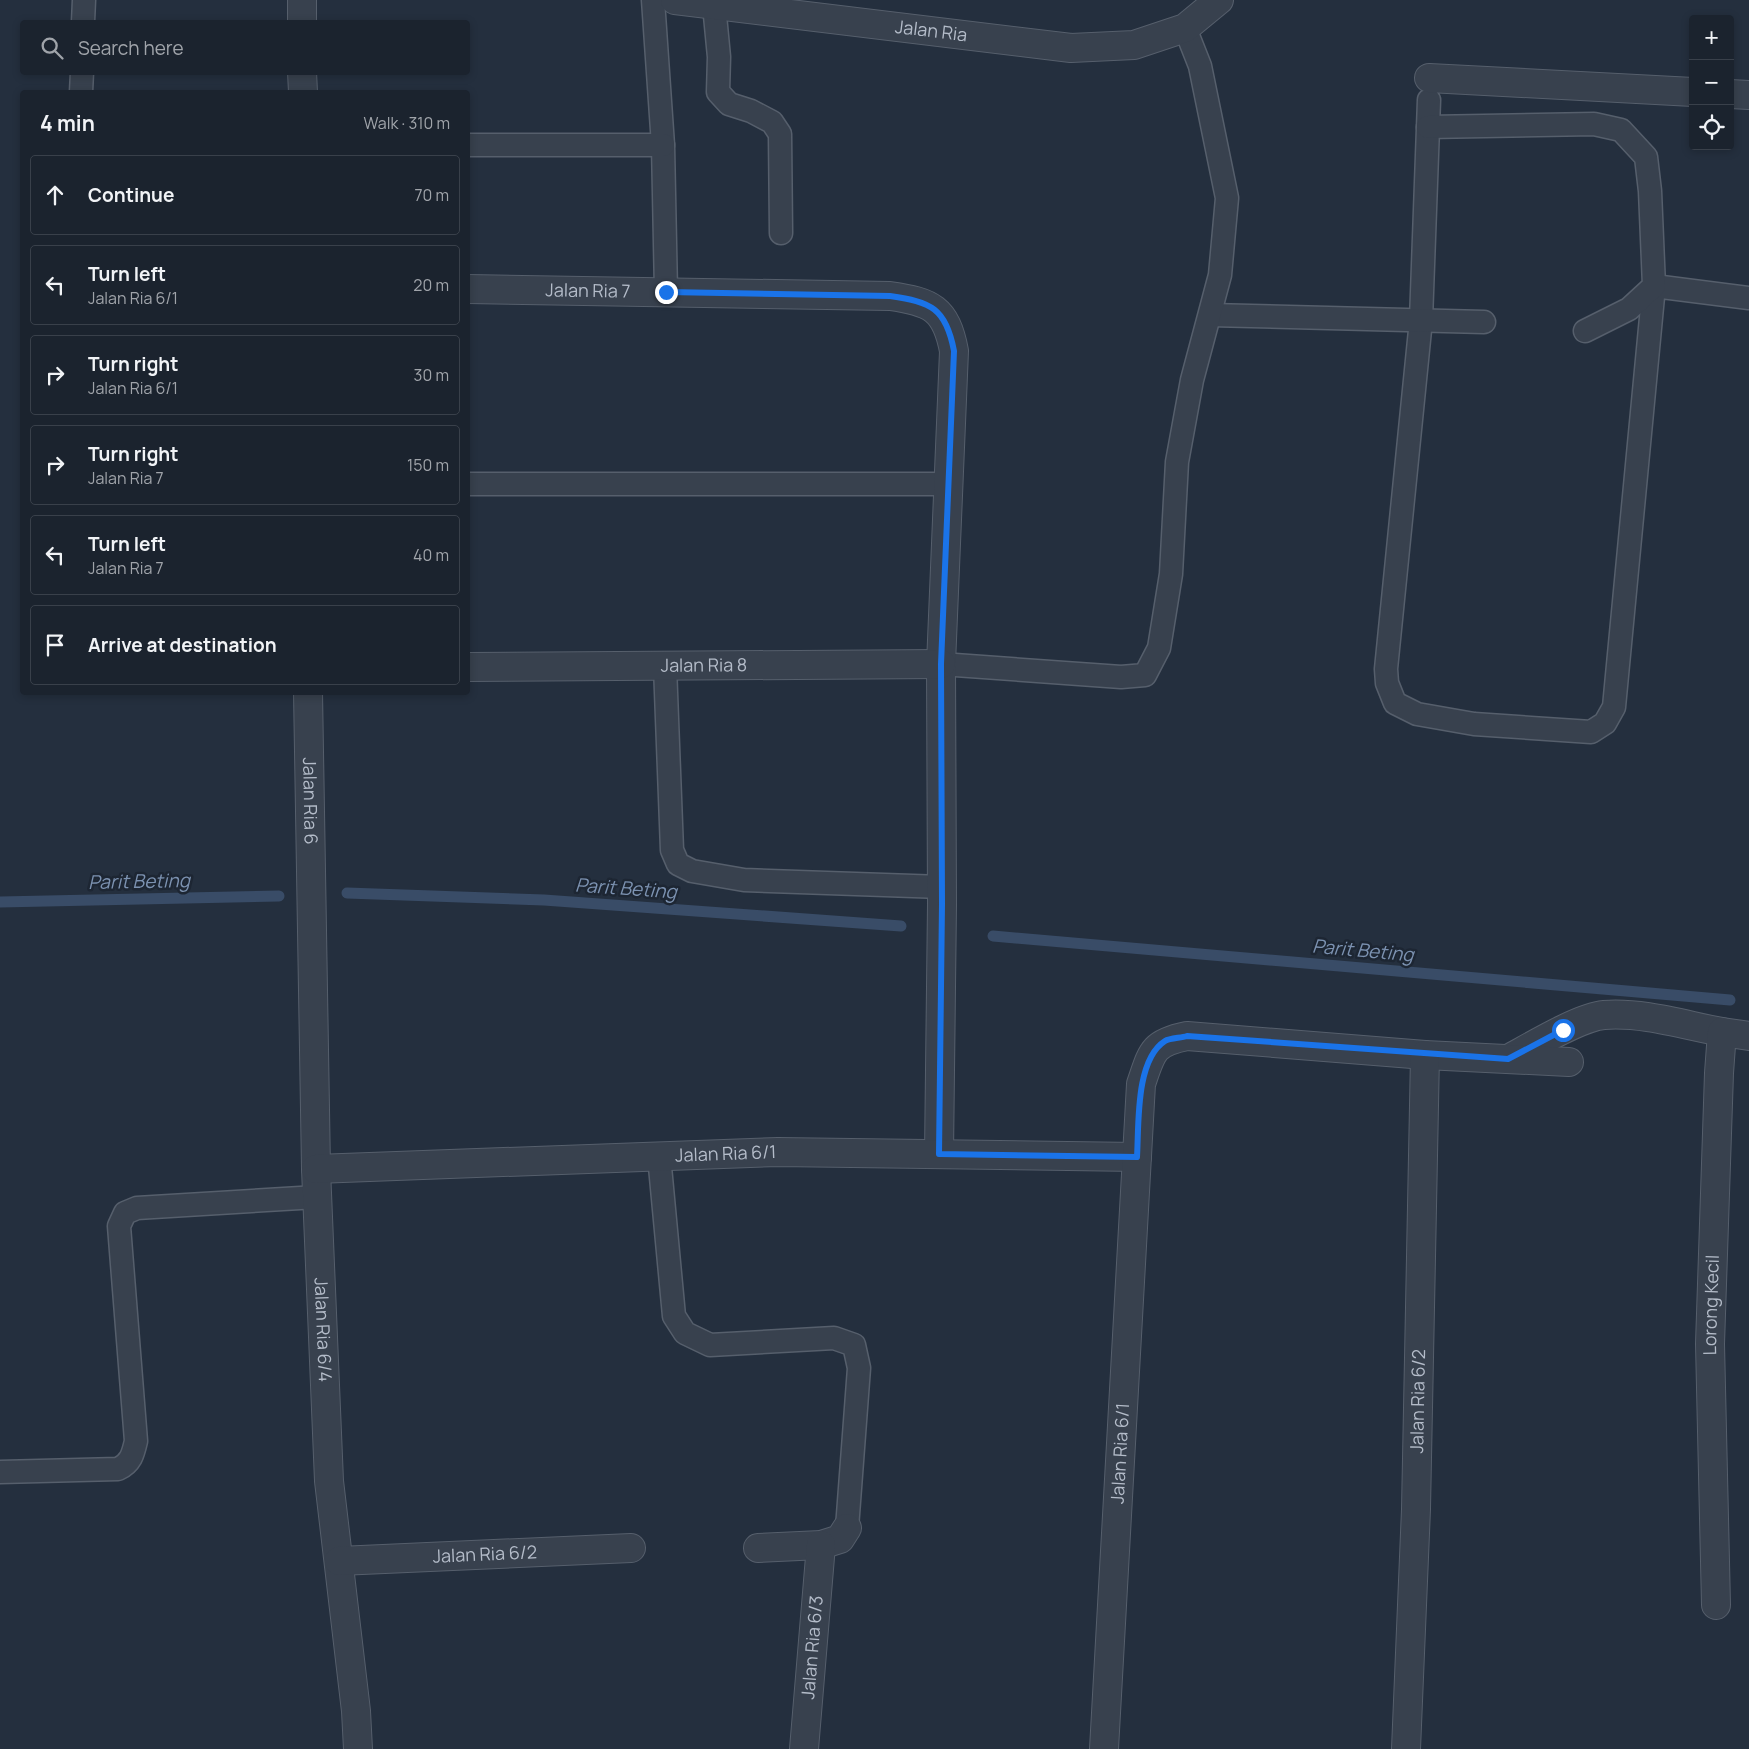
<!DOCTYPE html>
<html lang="en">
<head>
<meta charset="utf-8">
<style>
	:root { --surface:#1b232e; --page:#282f3a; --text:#f1f3f6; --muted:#a0a4aa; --line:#39404a }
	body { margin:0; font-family:Manrope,sans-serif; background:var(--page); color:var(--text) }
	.controls { position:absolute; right:15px; top:15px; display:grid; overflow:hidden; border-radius:5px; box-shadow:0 2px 8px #0003 }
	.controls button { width:45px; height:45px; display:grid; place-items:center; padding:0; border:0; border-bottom:1px solid var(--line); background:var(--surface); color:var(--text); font:25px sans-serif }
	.stop { position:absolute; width:15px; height:15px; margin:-11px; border:4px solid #1a73e8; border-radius:50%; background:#fff }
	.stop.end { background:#1a73e8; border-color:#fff; box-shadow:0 1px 5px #0008 }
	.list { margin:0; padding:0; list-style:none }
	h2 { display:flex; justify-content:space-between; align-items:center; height:65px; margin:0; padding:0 20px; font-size:21px }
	h2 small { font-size:16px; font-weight:400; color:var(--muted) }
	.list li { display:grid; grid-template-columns:32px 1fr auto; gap:15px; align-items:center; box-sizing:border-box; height:80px; margin:0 10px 10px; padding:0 10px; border:1px solid var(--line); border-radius:5px }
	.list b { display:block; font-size:19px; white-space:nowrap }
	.list p { margin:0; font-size:16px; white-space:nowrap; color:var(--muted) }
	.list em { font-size:16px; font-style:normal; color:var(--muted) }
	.icon { flex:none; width:28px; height:28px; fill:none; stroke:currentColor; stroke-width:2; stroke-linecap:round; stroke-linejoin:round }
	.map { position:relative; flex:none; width:1749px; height:1749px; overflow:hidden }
	.search { position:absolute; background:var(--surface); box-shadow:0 2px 8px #0003; left:20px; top:20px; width:450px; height:55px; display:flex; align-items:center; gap:12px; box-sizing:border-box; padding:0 18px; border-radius:5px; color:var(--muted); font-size:19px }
	.panel { position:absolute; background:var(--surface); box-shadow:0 2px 8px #0003; left:20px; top:90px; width:450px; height:605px; border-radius:5px }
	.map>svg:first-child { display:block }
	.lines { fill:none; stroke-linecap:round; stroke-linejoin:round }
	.stream { stroke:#394c67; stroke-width:11 }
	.service-casing { stroke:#565f6c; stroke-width:25 }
	.minor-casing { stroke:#565f6c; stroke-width:30 }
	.service { stroke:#38414e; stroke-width:22 }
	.minor { stroke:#38414e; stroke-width:28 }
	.route { stroke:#1a73e8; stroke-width:6 }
	.labels { text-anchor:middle; stroke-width:5; stroke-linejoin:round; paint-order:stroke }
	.street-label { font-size:18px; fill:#b4bcc9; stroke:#1d2633 }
	.water-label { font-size:19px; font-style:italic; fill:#7c92b1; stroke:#1d2633 }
</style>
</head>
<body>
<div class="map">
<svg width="1749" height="1749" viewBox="0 0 1749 1749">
	<rect width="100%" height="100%" fill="#242f3e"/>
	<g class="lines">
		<g class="stream">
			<polyline points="347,893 544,900 901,926"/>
			<polyline points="0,902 279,896"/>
			<polyline points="993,936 1730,1000"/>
		</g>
		<g class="service-casing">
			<g id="service">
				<polyline points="653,0 663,145 666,292"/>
				<polyline points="710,0 714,5 719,57 718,92 729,104 751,111 772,122 780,134 781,233"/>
				<polyline points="83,22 84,0"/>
				<polyline points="81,92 82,72"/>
				<polyline points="1429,100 1421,320 1386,669 1387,683 1395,703 1417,714 1474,724 1591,732 1605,723 1614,707 1654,286 1749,298"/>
				<polyline points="1428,127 1594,124 1621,130 1646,157 1650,191 1654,286 1629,309 1585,331"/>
				<polyline points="468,145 663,145"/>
				<polyline points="1210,315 1484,322"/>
				<polyline points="468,484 949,484"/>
				<polyline points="941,664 1121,677 1145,675 1159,648 1171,574 1177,462 1192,380 1220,275 1227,198 1200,66 1185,28"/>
				<polyline points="665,666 672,850 678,864 692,871 744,880 942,887"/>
				<polyline points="659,1156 674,1316 685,1333 710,1345 834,1338 854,1345 859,1368 847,1528"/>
				<path d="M0,1472l118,-3c13,-6 15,-15 18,-28l-17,-215 6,-13 12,-5 180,-11"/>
			</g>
		</g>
		<g class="minor-casing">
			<g id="minor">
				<polyline points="302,0 302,22"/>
				<path id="s1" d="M675,0l396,48 63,-3 51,-17 34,-28"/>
				<polyline points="302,72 303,92"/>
				<polyline points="1429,78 1693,92"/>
				<polyline points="1730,94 1749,95"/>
				<path id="s2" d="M468,289l422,7c41,6 56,12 64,55l-13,313 1,240 -3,250"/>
				<path id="s3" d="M468,667l473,-3"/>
				<path id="s4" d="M308,692l8,477 13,312 27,230 2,38"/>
				<path d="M1510,1058c22,-12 70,-41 94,-43 39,-3 80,10 118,17"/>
				<path id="s5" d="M316,1169l462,-17 359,5"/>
				<polyline points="758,1548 821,1545 840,1539 847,1528"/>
				<path id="s6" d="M339,1561l292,-13"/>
				<path id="s7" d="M1716,1605l-6,-261 9,-271 3,-41 27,4"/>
				<path id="s8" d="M804,1749l17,-204"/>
				<path id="s9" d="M1104,1749l37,-665c11,-32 11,-41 46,-48l238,19 144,7"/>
				<path id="s10" d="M1406,1749l10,-240 9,-454"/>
			</g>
		</g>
		<use href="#service" class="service"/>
		<use href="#minor" class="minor"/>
	</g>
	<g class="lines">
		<path class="route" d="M666,292l224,4c41,6 56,12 64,55l-13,313 1,240 -3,250 198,3c2,-31 -2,-97 28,-116 5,-3 16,-3 22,-5l321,23 55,-29"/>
	</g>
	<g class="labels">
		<g class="street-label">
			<text dy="6" stroke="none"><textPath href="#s1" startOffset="258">Jalan Ria</textPath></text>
			<text dy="6" stroke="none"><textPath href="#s2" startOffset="120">Jalan Ria 7</textPath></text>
			<text dy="6" stroke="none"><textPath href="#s3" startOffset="236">Jalan Ria 8</textPath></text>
			<text dy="6" stroke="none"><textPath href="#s4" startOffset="109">Jalan Ria 6</textPath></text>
			<text dy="6" stroke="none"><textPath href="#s5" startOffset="410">Jalan Ria 6/1</textPath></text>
			<text dy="6" stroke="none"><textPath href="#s7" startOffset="300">Lorong Kecil</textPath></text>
			<text dy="6" stroke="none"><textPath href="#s4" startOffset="638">Jalan Ria 6/4</textPath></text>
			<text dy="6" stroke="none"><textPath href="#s10" startOffset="348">Jalan Ria 6/2</textPath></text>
			<text dy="6" stroke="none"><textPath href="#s9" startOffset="296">Jalan Ria 6/1</textPath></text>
			<text dy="6" stroke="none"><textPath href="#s6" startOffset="146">Jalan Ria 6/2</textPath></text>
			<text dy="6" stroke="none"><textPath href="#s8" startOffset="102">Jalan Ria 6/3</textPath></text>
		</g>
		<g class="water-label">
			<text transform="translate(139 881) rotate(-1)" y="7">Parit Beting</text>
			<text transform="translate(626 888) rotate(4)" y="7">Parit Beting</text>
			<text transform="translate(1363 950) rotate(5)" y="7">Parit Beting</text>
		</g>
	</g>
</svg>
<div class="controls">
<button>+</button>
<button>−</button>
<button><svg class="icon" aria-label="locate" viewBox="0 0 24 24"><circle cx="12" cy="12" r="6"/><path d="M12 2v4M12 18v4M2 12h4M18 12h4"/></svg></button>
</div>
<div class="stop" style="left:1563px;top:1030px"></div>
<div class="stop end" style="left:666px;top:292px"></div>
<div class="search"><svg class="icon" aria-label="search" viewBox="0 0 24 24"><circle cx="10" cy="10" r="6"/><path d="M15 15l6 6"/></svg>Search here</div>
<section class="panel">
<h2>4 min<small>Walk · 310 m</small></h2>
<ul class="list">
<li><svg class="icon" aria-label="ahead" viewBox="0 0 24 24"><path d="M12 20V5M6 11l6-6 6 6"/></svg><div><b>Continue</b></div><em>70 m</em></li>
<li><svg class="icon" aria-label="left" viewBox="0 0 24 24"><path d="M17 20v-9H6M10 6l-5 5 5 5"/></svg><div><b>Turn left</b><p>Jalan Ria 6/1</p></div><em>20 m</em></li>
<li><svg class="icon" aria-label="right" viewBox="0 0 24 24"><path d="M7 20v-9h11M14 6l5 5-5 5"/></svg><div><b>Turn right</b><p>Jalan Ria 6/1</p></div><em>30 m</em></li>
<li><svg class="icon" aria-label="right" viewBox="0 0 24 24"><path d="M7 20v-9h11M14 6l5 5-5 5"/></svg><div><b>Turn right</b><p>Jalan Ria 7</p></div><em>150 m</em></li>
<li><svg class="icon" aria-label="left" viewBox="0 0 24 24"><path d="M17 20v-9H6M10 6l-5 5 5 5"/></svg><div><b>Turn left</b><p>Jalan Ria 7</p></div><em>40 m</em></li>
<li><svg class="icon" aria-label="arrive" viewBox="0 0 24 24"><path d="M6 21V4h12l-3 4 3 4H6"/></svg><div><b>Arrive at destination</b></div></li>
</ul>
</section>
</div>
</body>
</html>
